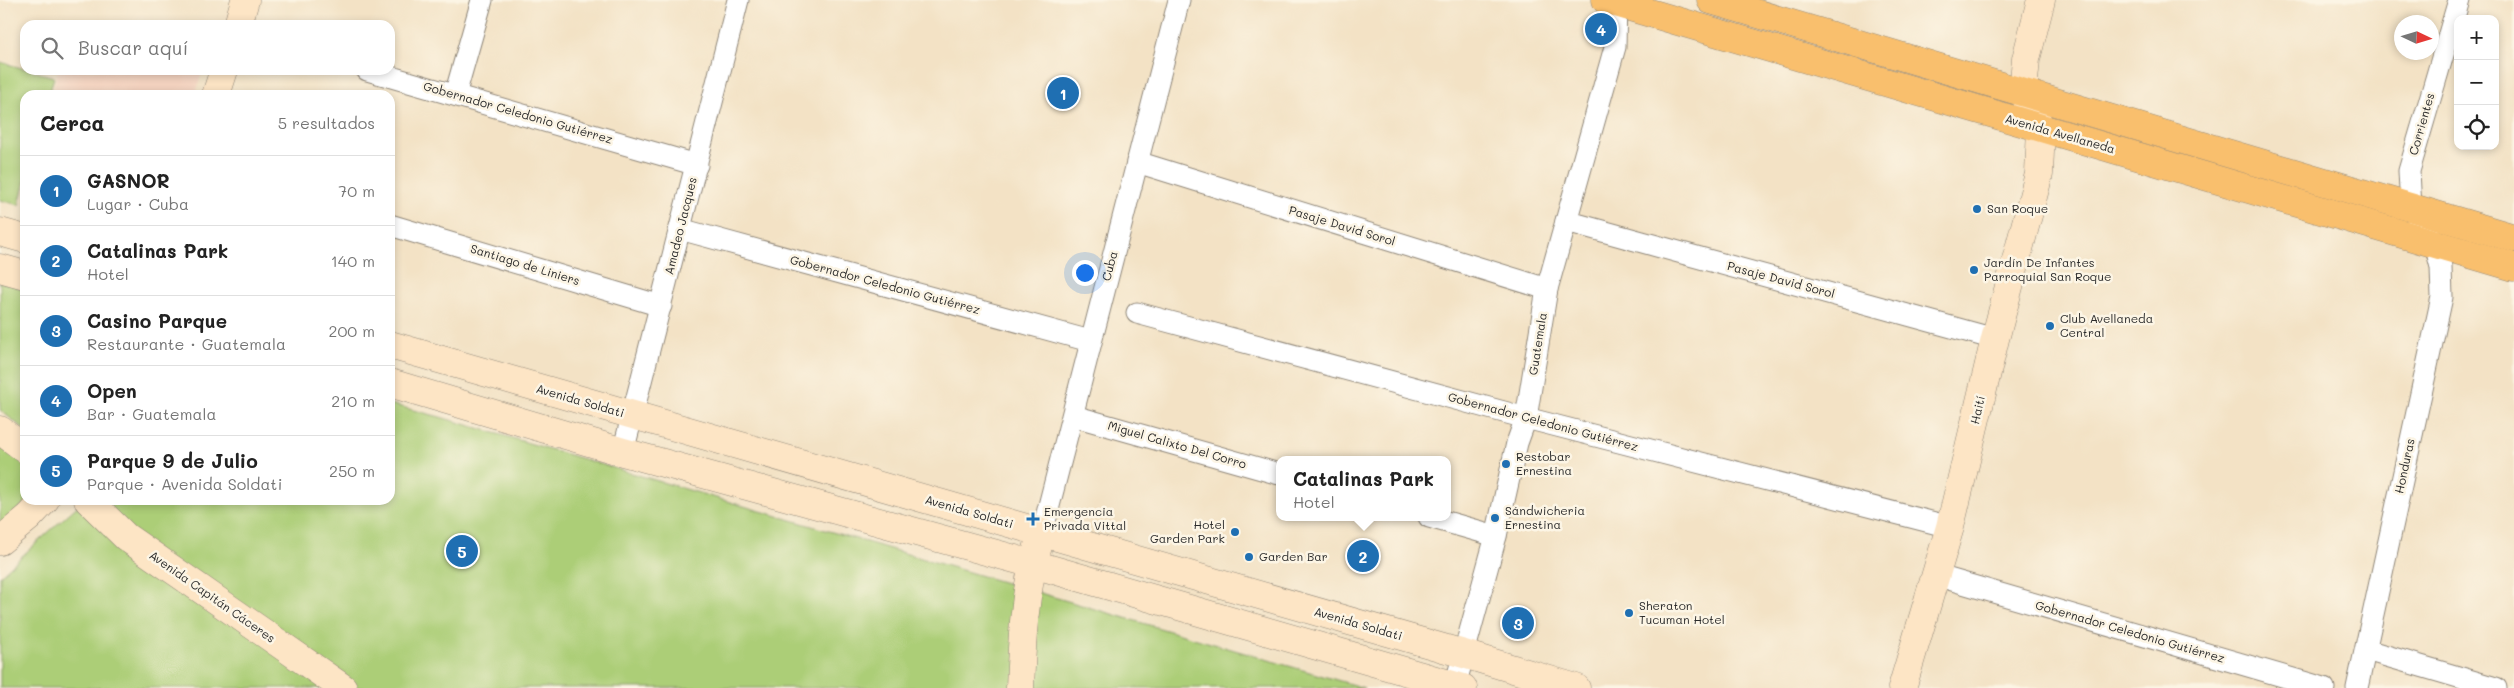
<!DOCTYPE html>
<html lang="es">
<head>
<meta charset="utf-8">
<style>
	:root { --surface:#fff; --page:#f6f6f6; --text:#222; --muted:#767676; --line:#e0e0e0; --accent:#1f6fb2 }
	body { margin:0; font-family:Mali,sans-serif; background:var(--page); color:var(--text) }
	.controls { position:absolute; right:15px; top:15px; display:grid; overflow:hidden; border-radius:10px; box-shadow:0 2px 8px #0003 }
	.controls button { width:45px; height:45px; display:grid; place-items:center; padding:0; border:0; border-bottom:1px solid var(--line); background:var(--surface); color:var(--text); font:25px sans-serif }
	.compass { position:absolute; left:2394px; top:15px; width:45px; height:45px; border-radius:50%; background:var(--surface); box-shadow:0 2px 8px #0003; rotate:94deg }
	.you { position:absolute; left:1084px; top:272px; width:18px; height:18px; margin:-12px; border:4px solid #fff; border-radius:50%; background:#1a73e8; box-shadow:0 0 0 8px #1a73e833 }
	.badge { display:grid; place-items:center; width:32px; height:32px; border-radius:50%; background:var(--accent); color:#fff; font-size:16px; font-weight:700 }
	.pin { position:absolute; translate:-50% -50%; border:2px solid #fff; box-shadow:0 1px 5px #0006 }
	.popup { position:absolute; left:1276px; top:456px; width:175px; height:65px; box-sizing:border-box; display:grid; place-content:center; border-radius:10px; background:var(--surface); filter:drop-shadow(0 1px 4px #0005); font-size:16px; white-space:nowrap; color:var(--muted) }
	.popup b { font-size:19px; color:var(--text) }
	.popup::after { content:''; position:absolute; left:50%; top:100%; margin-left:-10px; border:10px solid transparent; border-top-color:var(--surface) }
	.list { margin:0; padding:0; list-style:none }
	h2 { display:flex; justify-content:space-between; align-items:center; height:65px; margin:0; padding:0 20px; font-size:21px }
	h2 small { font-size:16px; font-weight:400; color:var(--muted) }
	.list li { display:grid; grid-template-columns:32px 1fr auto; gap:15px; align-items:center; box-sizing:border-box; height:70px; padding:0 20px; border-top:1px solid var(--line) }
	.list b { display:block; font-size:19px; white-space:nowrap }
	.list p { margin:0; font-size:16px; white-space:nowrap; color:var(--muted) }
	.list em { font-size:16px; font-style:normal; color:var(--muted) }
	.icon { flex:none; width:28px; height:28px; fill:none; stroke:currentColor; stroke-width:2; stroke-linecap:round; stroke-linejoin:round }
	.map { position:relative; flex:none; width:2514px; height:688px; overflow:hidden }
	.search { position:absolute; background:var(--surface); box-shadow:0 2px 8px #0003; left:20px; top:20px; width:375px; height:55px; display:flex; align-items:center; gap:12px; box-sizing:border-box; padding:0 18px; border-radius:15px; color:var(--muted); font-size:19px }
	.panel { position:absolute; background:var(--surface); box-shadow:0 2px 8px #0003; left:20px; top:90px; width:375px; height:415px; border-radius:15px }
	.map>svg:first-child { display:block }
	.built { fill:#f4d3c0 }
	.green { fill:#acce77; stroke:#6c7c51 }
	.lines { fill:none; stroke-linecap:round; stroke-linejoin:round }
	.street-casing { stroke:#8f8678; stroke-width:23 }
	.secondary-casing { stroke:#8f8678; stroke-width:29 }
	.primary-casing { stroke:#8f8678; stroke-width:29 }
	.street { stroke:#fff; stroke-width:21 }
	.secondary { stroke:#fde5c5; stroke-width:28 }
	.primary { stroke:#f9bf6d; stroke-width:28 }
	.poi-dot { fill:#1f6fb2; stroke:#fcf5e5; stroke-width:2 }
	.labels { text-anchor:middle; stroke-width:5; stroke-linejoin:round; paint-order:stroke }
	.street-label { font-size:12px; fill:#2b2b2b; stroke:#fcf5e5 }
	.poi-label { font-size:12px; fill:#2b2b2b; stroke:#fcf5e5; text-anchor:start }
</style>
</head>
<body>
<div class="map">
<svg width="2514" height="688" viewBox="0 0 2514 688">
	<rect width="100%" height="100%" fill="#fcf5e5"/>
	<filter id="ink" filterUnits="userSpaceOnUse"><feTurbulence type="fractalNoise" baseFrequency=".02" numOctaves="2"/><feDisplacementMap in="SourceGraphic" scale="10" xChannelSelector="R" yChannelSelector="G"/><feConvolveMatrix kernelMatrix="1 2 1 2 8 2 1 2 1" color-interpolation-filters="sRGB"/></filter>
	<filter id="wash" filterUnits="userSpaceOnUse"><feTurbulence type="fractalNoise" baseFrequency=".0096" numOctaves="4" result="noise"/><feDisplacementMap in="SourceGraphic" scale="20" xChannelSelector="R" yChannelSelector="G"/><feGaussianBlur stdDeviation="1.12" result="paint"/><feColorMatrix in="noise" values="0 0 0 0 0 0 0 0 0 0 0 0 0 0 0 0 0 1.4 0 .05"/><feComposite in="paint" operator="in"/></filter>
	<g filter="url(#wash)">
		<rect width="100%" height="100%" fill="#f3e2c5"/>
		<polygon class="built" points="58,70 203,70 195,95 52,95"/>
		<g class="green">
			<polygon points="0,62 54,77 49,95 25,95 25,181 19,205 0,200"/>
			<polygon points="0,282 25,289 25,430 0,410"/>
			<polygon points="390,404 440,417 1364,688 0,688 0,576 84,500 390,500"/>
			<polygon points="0,446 25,464 25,500 29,500 0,526"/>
		</g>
	</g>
	<g filter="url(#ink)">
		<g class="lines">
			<g class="street-casing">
				<g id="street">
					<polyline points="367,70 697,165"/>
					<polyline points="455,95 482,0"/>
					<polyline points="1137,162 1547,289"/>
					<polyline points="1566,221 1995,339"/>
					<polyline points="390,225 661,306"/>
					<polyline points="680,229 1090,341"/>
					<polyline points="1137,313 1526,418 1950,527"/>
					<polyline points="1074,416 1279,474"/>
					<polyline points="623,452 738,0"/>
					<polyline points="1429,517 1496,536"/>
					<polyline points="1042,533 1179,0"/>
					<polyline points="1935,575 2324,688"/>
					<polyline points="2366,650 2496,688"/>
					<polyline points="1455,686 1496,536 1517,443 1526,418 1547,289 1615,47 1616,0"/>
					<polyline points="2357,688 2442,297 2441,267 2435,244 2411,208 2409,171 2459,0"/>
				</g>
			</g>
			<g class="secondary-casing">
				<g id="secondary">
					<polyline points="238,25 245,0"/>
					<polyline points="216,95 224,70"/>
					<polyline points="0,232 25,239"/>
					<polyline points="0,268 25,275"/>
					<polyline points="390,345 1464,654 1576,688"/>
					<polyline points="390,383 623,452 1033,564 1463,688"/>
					<polyline points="0,430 25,449"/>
					<polyline points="88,500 126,537 343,688"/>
					<polyline points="0,541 29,517 45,500"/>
					<path d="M1020,688c2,-47 4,-96 18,-142"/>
					<polyline points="1902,688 1950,527 1995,339 2039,174 2041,128 2023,92 2026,59 2041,0"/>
				</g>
			</g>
			<g class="primary-casing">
				<g id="primary">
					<polyline points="1606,0 2514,267"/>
					<polyline points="1711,0 2514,238"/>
				</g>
			</g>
			<use href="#street" class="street"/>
			<use href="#secondary" class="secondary"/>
			<use href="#primary" class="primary"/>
		</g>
	</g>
	<g class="poi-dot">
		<circle cx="1977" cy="209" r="5"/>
		<circle cx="1974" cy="270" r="5"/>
		<circle cx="2050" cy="326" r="5"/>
		<circle cx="1506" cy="464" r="5"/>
		<circle cx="1495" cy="518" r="5"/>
		<path d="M1030.5 511.5h5v5h5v5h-5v5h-5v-5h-5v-5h5z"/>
		<circle cx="1235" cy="532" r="5"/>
		<circle cx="1249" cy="557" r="5"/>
		<circle cx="1629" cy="613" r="5"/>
	</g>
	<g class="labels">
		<g class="street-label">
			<text transform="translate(518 113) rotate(16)" y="4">Gobernador Celedonio Gutiérrez</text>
			<text transform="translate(2422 124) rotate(-74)" y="4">Corrientes</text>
			<text transform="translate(2060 134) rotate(16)" y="4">Avenida Avellaneda</text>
			<text transform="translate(681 226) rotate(-76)" y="4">Amadeo Jacques</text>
			<text transform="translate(1342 226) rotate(17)" y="4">Pasaje David Sorol</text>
			<text transform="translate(525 265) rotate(17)" y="4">Santiago de Liniers</text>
			<text transform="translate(1110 266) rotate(-75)" y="4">Cuba</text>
			<text transform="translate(1781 280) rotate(15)" y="4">Pasaje David Sorol</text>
			<text transform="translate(885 285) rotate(15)" y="4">Gobernador Celedonio Gutiérrez</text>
			<text transform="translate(1538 344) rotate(-81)" y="4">Guatemala</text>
			<text transform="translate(580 401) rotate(16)" y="4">Avenida Soldati</text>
			<text transform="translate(1978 410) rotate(-77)" y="4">Haití</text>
			<text transform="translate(1543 422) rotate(15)" y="4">Gobernador Celedonio Gutiérrez</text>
			<text transform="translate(1177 445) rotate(16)" y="4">Miguel Calixto Del Corro</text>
			<text transform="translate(2405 466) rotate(-78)" y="4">Honduras</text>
			<text transform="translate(969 512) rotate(16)" y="4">Avenida Soldati</text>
			<text transform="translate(212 597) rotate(35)" y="4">Avenida Capitán Cáceres</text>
			<text transform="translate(1358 624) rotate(16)" y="4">Avenida Soldati</text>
			<text transform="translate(2130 632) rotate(16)" y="4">Gobernador Celedonio Gutiérrez</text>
		</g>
		<g class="poi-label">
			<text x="1987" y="213">San Roque</text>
			<text x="1984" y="267">Jardín De Infantes<tspan x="1984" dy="14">Parroquial San Roque</tspan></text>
			<text x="2060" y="323">Club Avellaneda<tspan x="2060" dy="14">Central</tspan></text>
			<text x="1516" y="461">Restobar<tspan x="1516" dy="14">Ernestina</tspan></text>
			<text x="1505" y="515">Sándwicheria<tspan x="1505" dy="14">Ernestina</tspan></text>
			<text x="1044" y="516">Emergencia<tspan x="1044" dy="14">Privada Vittal</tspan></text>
			<text x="1225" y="529" text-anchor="end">Hotel<tspan x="1225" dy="14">Garden Park</tspan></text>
			<text x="1259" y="561">Garden Bar</text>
			<text x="1639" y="610">Sheraton<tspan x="1639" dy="14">Tucuman Hotel</tspan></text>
		</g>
	</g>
</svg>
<div class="controls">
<button>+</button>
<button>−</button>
<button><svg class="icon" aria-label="locate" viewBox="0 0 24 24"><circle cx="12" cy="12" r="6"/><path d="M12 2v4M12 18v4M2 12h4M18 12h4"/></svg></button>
</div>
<svg class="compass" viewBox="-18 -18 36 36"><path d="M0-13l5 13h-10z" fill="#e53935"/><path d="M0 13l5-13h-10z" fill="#767676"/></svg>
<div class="you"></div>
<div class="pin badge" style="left:1063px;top:93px">1</div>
<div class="pin badge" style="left:1363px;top:556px">2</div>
<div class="popup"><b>Catalinas Park</b>Hotel</div>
<div class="pin badge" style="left:1518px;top:623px">3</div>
<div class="pin badge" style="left:1601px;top:29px">4</div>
<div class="pin badge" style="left:462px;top:551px">5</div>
<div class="search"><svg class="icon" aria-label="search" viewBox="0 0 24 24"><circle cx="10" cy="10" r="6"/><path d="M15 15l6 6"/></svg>Buscar aquí</div>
<section class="panel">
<h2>Cerca<small>5 resultados</small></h2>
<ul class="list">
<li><span class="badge">1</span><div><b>GASNOR</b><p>Lugar · Cuba</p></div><em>70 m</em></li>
<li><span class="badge">2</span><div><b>Catalinas Park</b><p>Hotel</p></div><em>140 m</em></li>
<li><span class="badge">3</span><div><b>Casino Parque</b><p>Restaurante · Guatemala</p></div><em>200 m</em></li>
<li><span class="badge">4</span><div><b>Open</b><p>Bar · Guatemala</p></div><em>210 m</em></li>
<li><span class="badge">5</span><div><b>Parque 9 de Julio</b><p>Parque · Avenida Soldati</p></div><em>250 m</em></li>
</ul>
</section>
</div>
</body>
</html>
